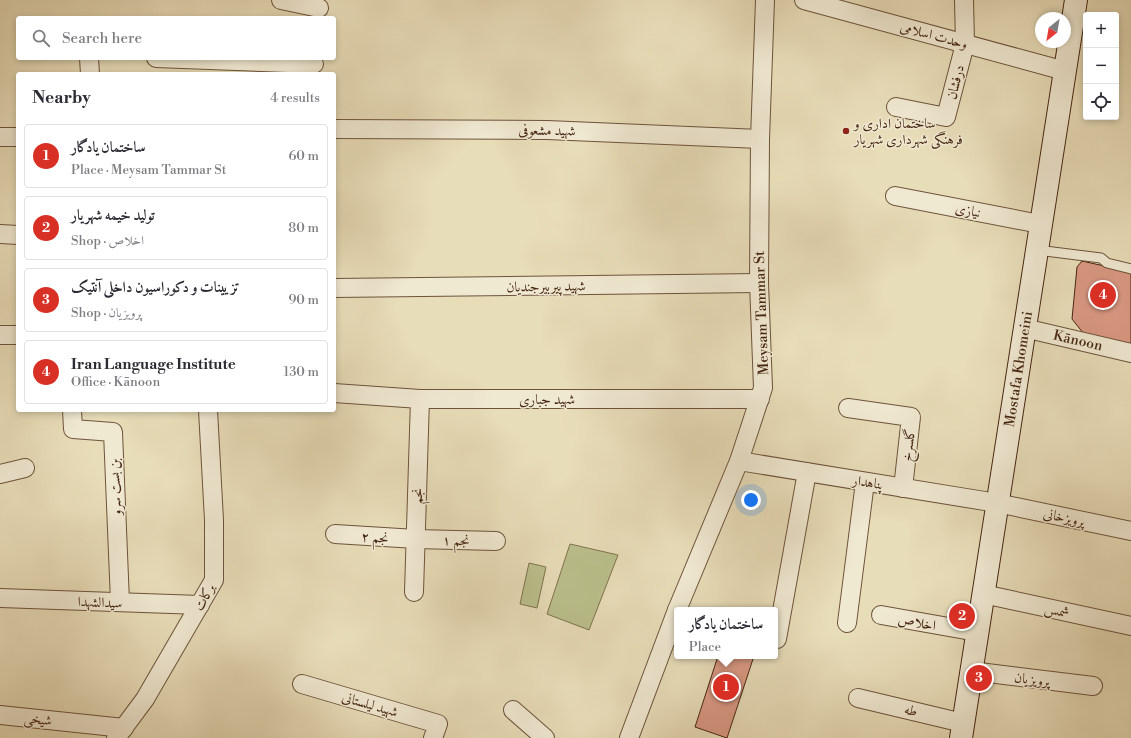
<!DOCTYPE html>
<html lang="en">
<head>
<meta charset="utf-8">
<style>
	:root { --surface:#fff; --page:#f7f7f7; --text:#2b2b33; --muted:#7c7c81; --line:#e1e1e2; --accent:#d93025 }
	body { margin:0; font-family:"Libre Bodoni",Amiri,serif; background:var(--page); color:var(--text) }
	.controls { position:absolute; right:12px; top:12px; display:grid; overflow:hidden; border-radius:4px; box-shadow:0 2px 6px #0003 }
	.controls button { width:36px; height:36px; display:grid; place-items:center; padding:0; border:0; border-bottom:1px solid var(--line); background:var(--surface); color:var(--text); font:20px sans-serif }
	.compass { position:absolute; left:1035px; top:12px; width:36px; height:36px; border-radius:50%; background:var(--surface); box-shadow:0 2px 6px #0003; rotate:211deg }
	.you { position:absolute; left:751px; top:500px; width:14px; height:14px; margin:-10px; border:3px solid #fff; border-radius:50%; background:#1a73e8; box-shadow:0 0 0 6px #1a73e833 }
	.badge { display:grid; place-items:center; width:26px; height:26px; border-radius:50%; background:var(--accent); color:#fff; font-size:13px; font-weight:700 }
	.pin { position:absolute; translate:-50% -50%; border:2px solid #fff; box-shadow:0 1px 4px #0006 }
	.popup { position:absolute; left:674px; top:607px; width:104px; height:52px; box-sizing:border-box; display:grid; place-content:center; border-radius:4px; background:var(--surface); filter:drop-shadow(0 1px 3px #0005); font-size:13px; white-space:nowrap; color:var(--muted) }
	.popup b { font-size:15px; color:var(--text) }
	.popup::after { content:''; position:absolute; left:50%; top:100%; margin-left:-8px; border:8px solid transparent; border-top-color:var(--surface) }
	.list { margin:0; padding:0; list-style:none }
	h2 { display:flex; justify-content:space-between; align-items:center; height:52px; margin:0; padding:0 16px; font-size:17px }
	h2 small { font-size:13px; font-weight:400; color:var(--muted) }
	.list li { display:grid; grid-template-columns:26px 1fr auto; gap:12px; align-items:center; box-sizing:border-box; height:64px; margin:0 8px 8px; padding:0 8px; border:1px solid var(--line); border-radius:4px }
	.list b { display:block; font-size:15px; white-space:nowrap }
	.list p { margin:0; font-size:13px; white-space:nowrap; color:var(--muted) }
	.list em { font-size:13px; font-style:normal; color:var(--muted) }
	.icon { flex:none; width:22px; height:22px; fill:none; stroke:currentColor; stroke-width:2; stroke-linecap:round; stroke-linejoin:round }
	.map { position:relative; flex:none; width:1131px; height:738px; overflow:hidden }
	.search { position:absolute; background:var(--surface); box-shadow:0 2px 6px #0003; left:16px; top:16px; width:320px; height:44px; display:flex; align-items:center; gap:10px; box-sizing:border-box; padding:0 14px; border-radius:4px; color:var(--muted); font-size:15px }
	.panel { position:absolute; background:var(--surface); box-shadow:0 2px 6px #0003; left:16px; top:72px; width:320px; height:340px; border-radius:4px }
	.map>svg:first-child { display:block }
	.green { fill:#bac08c; stroke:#80724e }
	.building { fill:#da9984; stroke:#462511 }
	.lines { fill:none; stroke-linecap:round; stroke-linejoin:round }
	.service-casing { stroke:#6e533b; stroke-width:11 }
	.minor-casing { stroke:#6e533b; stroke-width:20 }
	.secondary-casing { stroke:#462511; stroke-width:24 }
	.service { stroke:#f0e9d2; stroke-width:9 }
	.minor { stroke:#f0e9d2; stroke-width:18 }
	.secondary { stroke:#f0e9d2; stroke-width:22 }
	.poi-dot { fill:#8f2418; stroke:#f0e9d2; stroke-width:1.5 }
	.labels { text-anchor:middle; stroke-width:3; stroke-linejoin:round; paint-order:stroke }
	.street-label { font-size:14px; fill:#462511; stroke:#f0e9d2 }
	.poi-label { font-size:14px; fill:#462511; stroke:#f0e9d2; text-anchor:start }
</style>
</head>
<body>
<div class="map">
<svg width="1131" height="738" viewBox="0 0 1131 738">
	<rect width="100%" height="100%" fill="#e8ddb9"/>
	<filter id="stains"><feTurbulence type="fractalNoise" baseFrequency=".005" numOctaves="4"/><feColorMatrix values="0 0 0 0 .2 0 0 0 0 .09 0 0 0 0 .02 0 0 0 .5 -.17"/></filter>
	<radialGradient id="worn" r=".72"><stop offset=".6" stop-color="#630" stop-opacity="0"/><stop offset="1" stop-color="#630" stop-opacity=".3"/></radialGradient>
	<g class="green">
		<polygon points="570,544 618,555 589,630 547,614"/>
		<polygon points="529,563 546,567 537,608 520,604"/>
	</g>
	<g class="building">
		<polygon points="1082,261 1131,272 1131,345 1084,334 1072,319 1077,267"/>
		<polygon points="718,656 754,656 727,738 695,727"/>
	</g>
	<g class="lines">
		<g class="service-casing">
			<polyline id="service" points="1037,250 1101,258 1107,263 1131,269"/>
		</g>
		<g class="minor-casing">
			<g id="minor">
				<polyline points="281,0 319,8"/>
				<polyline points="804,0 1065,71"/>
				<polyline points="89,58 90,74"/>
				<polyline points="156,58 314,64"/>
				<polyline points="896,107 946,117 965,44 964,0"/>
				<polyline points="334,129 547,130 760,139"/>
				<polyline points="0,137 18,137"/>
				<polyline points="895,196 1040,224"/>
				<polyline points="0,234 18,235"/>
				<polyline points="334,288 759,283"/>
				<polyline points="1024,328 1131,353"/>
				<polyline points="0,335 18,335"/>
				<polyline points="334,393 420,399 760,399"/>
				<polyline points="848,408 911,417 903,488"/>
				<polyline points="72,410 73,429 113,432 120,602"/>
				<polyline points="739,461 997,503 1131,531"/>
				<polyline points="0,474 25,468"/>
				<polyline points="335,534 416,539 496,541"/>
				<polyline points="414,592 420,399"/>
				<polyline points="983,594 1131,626"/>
				<polyline points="0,598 200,605"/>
				<polyline points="677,610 739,461 763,388 759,283 760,139 765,0"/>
				<polyline points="881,615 977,632"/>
				<polyline points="847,623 865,482"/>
				<polyline points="775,639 777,639 807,472"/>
				<polyline points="971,671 1093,686"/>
				<polyline points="302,684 438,724 433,738"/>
				<polyline points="858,698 963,723"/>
				<polyline points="513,710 545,738"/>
				<polyline points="0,715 124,728"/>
				<polyline points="116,738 145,699 214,580 214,520 208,410"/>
				<polyline points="629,738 677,610"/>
			</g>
		</g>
		<g class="secondary-casing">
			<polyline id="secondary" points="961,738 1076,0"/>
		</g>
		<use href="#service" class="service"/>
		<use href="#minor" class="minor"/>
		<use href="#secondary" class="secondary"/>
	</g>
	<circle class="poi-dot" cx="846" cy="131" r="4"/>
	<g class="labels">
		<g class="street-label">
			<text transform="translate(934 35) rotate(15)" y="5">وحدت اسلامی</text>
			<text transform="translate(955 82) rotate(-76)" y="5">درفشان</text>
			<text transform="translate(547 130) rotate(1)" y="5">شهید مشعوفی</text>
			<text transform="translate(968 210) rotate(11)" y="5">نیازی</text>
			<text transform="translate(546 286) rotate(-1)" y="5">شهید پیربیرجندیان</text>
			<text transform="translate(761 313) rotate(-92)" y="5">Meysam Tammar St</text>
			<text transform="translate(1078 340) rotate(13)" y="5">Kānoon</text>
			<text transform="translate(1018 369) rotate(-81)" y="5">Mostafa Khomeini</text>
			<text x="547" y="404">شهید جباری</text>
			<text transform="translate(908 445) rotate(-83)" y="5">گلسرخ</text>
			<text transform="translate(868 482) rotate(9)" y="5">پناهدار</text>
			<text transform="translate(115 487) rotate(-92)" y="5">بن بست سرو</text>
			<text transform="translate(417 496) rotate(-88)" y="5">نجم</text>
			<text transform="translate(1064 517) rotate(12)" y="5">پرویزخانی</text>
			<text transform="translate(375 537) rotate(4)" y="5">نجم ۲</text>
			<text transform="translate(456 540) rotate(1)" y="5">نجم ۱</text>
			<text transform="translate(204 597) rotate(-62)" y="5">برکات</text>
			<text transform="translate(100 602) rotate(2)" y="5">سیدالشهدا</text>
			<text transform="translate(1057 610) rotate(12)" y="5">شمس</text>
			<text transform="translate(917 622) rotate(10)" y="5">اخلاص</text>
			<text transform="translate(1032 679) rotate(7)" y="5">پرویزیان</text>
			<text transform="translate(370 704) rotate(16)" y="5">شهید لیلستانی</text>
			<text transform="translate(911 710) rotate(13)" y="5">طه</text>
			<text transform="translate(38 719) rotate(6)" y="5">شیخی</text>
		</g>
		<g class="poi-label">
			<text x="854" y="128">ساختمان اداری و<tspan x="854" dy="16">فرهنگی شهرداری شهریار</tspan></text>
		</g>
	</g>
	<rect width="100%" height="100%" filter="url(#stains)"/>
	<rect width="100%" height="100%" fill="url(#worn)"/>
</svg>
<div class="controls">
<button>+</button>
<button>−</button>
<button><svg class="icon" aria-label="locate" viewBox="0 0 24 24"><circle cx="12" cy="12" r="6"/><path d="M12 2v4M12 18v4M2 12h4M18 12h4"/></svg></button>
</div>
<svg class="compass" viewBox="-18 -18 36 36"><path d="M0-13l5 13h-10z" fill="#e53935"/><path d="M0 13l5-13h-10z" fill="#7c7c81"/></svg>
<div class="you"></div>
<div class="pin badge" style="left:726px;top:687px">1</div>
<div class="popup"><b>ساختمان یادگار</b>Place</div>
<div class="pin badge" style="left:962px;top:616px">2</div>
<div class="pin badge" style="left:979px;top:678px">3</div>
<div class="pin badge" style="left:1103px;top:295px">4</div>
<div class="search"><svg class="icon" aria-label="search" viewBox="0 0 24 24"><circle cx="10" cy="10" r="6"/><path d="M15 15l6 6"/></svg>Search here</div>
<section class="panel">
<h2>Nearby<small>4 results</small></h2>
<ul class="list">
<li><span class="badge">1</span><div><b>ساختمان یادگار</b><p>Place · Meysam Tammar St</p></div><em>60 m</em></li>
<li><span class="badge">2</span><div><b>تولید خیمه شهریار</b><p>Shop · اخلاص</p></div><em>80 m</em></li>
<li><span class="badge">3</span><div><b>تزیینات و دکوراسیون داخلی آنتیک</b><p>Shop · پرویزیان</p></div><em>90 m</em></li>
<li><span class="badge">4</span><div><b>Iran Language Institute</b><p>Office · Kānoon</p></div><em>130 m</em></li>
</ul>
</section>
</div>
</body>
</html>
